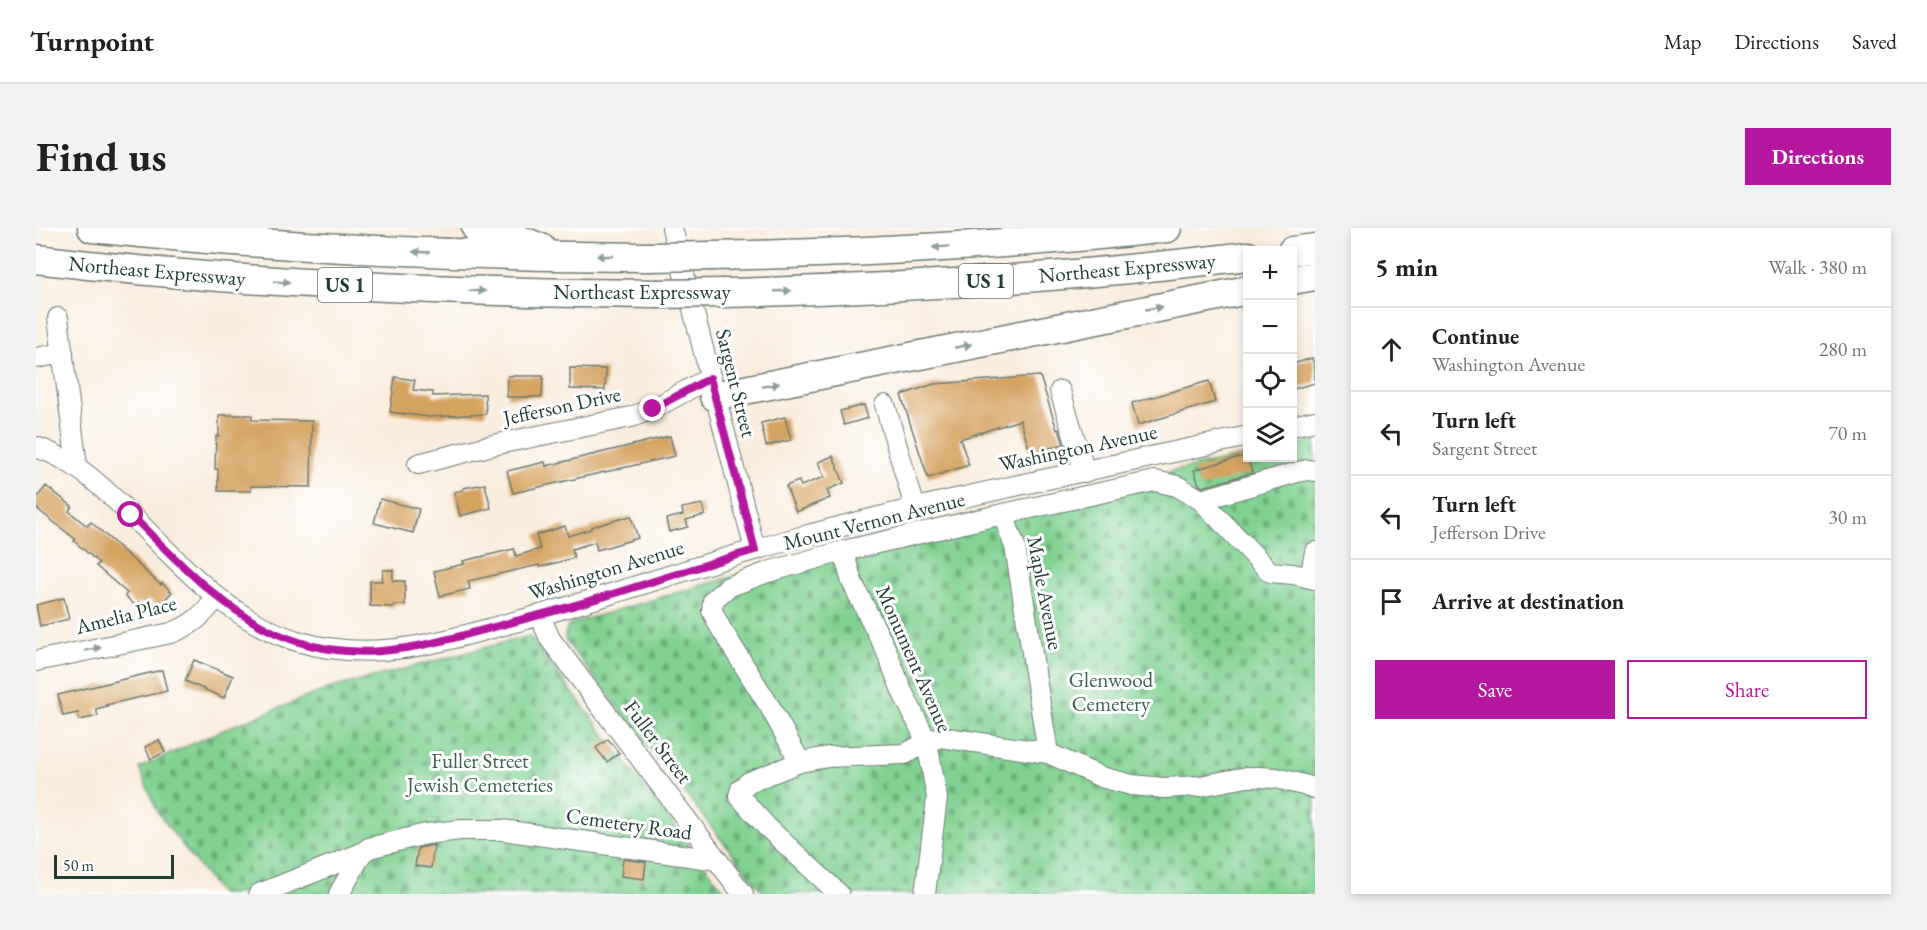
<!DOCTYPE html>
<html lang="en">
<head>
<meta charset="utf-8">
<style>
	:root { --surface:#fff; --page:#f2f2f2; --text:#202124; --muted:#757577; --line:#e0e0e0; --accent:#b5179e }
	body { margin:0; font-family:"EB Garamond",serif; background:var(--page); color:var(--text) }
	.controls { position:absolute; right:18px; top:18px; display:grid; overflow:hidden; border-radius:0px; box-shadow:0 3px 9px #0003 }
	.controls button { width:54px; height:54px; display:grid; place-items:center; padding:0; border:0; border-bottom:2px solid var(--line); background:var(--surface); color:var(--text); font:30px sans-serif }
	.scale { position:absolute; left:18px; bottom:15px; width:120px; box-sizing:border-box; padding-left:6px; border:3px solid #1f3d34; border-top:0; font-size:16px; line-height:21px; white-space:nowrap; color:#1f3d34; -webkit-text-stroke:4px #fff; paint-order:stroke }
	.stop { position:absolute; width:18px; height:18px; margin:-14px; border:4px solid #b5179e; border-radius:50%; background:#fff }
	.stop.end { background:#b5179e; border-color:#fff; box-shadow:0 2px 6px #0008 }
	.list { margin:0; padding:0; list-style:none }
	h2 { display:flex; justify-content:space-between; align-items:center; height:78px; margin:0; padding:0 24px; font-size:26px }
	h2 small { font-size:20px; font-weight:400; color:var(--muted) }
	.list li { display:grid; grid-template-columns:39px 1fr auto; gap:18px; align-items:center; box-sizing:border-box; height:84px; padding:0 24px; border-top:2px solid var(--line) }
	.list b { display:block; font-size:22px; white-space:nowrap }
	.list p { margin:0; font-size:20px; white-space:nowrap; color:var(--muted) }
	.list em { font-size:20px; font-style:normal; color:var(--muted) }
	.actions { display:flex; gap:12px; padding:18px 24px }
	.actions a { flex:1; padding:14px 0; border:2px solid var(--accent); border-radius:0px; text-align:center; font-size:21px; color:var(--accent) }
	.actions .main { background:var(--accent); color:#fff }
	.icon { flex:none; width:33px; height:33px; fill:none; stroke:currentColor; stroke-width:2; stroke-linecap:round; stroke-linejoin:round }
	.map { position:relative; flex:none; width:1279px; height:666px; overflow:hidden; border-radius:0px }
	header { display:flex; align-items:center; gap:36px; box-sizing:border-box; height:84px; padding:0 30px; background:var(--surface); border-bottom:2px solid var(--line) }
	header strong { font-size:28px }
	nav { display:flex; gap:33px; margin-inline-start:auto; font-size:21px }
	.intro { display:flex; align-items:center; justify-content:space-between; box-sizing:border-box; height:144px; padding:0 36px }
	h1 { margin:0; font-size:42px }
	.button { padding:15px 27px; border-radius:0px; background:var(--accent); color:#fff; font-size:21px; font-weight:700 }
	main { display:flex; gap:36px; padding:0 36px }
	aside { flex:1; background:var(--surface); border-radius:0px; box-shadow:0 3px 9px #0003 }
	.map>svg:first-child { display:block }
	.cemetery { fill:url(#cemetery-stones); stroke:#508863; stroke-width:1.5 }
	.building { fill:#d5a360 }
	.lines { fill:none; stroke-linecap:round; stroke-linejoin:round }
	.minor-casing { stroke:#6c7b70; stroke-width:22 }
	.highway-casing { stroke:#6c7b70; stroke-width:31 }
	.minor { stroke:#fff; stroke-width:20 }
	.highway { stroke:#fff; stroke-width:28 }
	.highway-bridge-casing { stroke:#6c7b70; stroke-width:31; stroke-linecap:butt }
	.highway-bridge { stroke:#fff; stroke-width:28 }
	.oneway { fill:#8f9e9a }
	.route { stroke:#b5179e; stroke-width:8 }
	.labels { text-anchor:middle; stroke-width:6; stroke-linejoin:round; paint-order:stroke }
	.shield { fill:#fff; stroke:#627771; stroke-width:1.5 }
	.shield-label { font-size:20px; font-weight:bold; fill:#1f3d34 }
	.street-label { font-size:21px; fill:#1f3d34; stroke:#fff }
	.park-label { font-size:21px; fill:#38624c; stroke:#fff }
</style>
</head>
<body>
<header>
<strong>Turnpoint</strong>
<nav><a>Map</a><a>Directions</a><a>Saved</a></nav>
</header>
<div class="intro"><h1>Find us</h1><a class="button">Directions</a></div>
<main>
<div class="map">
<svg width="1279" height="666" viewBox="0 0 1279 666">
	<defs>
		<pattern id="cemetery-stones" width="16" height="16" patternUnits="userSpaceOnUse" patternTransform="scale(1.5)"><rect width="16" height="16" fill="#81d292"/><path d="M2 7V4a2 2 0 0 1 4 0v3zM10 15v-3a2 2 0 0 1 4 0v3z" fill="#69ac78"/></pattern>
	</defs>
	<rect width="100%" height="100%" fill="#fff"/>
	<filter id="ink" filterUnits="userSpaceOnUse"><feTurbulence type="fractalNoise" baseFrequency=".0167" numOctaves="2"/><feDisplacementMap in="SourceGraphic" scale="12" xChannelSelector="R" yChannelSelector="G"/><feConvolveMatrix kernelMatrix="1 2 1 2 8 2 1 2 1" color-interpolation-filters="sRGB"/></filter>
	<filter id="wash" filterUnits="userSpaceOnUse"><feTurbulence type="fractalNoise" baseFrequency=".008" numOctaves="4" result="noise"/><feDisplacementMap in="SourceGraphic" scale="24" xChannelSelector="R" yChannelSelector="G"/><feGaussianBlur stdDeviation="1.35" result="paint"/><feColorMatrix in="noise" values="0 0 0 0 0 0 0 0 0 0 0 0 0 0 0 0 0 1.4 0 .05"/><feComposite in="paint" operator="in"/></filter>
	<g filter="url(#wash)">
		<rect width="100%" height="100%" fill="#faedde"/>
		<g class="cemetery">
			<path d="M1279,212v454h-551l-199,-254c0,-8 1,-13 8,-17l254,-74 63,-16 357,-78 1,3h44l1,-13z"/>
			<polygon points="493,408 691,666 184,666 122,585 103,540 196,498 292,461"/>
		</g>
		<g id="blocks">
			<g class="building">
				<polygon points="1276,130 1279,140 1279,155 1257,161 1257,136"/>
				<polygon points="534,140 570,141 569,162 534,161"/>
				<polygon points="472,148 507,148 506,169 471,169"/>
				<polygon points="1004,148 1021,202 1023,201 1028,216 995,226 984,192 924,211 933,237 892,250 865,167 898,156"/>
				<polygon points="359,149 379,152 377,162 397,164 397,168 449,166 450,186 393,189 354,184"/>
				<polygon points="1173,153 1179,174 1102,197 1096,175"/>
				<polygon points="828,177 832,190 808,197 804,183"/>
				<polygon points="183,187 216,187 216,192 276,193 275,259 215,258 215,263 182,263 182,241 179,241 180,208 183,208"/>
				<polygon points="749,189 755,212 730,218 725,195"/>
				<polygon points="634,208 639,228 477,265 471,243 509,234 510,238"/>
				<polygon points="1211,227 1216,245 1167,259 1163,257 1158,242"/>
				<polygon points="797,228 808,255 791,262 794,270 760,284 750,258 763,253 765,258 788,249 782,234"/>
				<polygon points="449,256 455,280 424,288 418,264 427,262 427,260"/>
				<polygon points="10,258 36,278 33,283 51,298 55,294 125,357 126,355 136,364 122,379 113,371 107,377 103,374 100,378 89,368 91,365 60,338 63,335 38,313 39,311 0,280 0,271"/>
				<polygon points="344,271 383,281 377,305 338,295"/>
				<polygon points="666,276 669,287 650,292 652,299 633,304 630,291 647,287 646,280"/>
				<polygon points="595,288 602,310 561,322 559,314 536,321 538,330 504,339 503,337 432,353 434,361 404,368 398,343 428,336 427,333 478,321 480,328 504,321 500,307 529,298 532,308 555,301 555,299"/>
				<polygon points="347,342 357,342 357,353 369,353 369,377 358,377 358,379 334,378 334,353 346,353"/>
				<polygon points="28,370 33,391 4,398 0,377"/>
				<polygon points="158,432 197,448 188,470 149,453"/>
				<polygon points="126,442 131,463 70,477 71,478 60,481 62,488 43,492 42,485 27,488 22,467"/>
				<polygon points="572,511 583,525 571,534 560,520"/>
				<polygon points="123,512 129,524 115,531 109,519"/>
				<polygon points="398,617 395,640 379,638 382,620"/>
				<polygon points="587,631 610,634 608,651 585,648"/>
			</g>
		</g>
	</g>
	<g filter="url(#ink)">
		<use href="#blocks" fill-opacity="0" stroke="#6c7b70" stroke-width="1.5"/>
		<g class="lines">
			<g class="minor-casing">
				<g id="minor">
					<polyline points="636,0 719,322"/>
					<polyline points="22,90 41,238"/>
					<polyline points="0,130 27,125"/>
					<polyline points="1024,163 1049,244"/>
					<polyline points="849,177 879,280"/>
					<polyline points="1256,198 1279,193"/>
					<path d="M0,219c37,12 63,37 90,63 51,50 100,109 171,131 80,24 148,-1 225,-21 89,-24 175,-55 264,-79 152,-42 308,-71 462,-105"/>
					<polyline points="382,236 457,217 595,189 617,181 673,150"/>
					<polyline points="1165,272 1262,244 1271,242 1279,243"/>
					<polyline points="967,286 979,319 1012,525"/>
					<polyline points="807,323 816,354 850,422 866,463 891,514 901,570 889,666"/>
					<polyline points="1274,350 1279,324"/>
					<polyline points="504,388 514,411 707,666"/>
					<path d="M0,433l135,-28c22,-8 32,-18 46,-36"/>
					<polyline points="764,534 734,479 684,399 676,383 677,372 692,359 732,344 807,323 967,286 1119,253 1141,258 1165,272 1234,344 1257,346 1279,351"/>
					<polyline points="223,666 326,625 333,620 390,606 425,602 466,602 681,632"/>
					<polyline points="303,666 326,625"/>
					<polyline points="803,666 731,599 703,568 705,561 713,554 764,534 792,529 869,526 891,514 905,509 1012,525 1065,549 1096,557 1128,560 1164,558 1211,549 1223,549 1240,550 1279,560"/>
				</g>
			</g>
			<g class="highway-casing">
				<g id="highway">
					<path d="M56,0c184,20 370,28 556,29"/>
					<polyline points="440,0 472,7 505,20"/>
					<polyline points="1256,23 1279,20"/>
					<path d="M676,28c151,-3 304,-11 455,-28"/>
					<path d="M0,31c206,25 413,33 620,35"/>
					<polyline points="1256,52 1279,48"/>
					<path d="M688,65c175,-4 350,-16 524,-37"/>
					<polyline points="678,168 1212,62"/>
				</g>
			</g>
			<use href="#minor" class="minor"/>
			<use href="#highway" class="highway"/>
			<g class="highway-bridge-casing">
				<g id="highway-bridge">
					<polyline points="612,29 676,28"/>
					<polyline points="620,66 688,65"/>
				</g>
			</g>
			<use href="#highway-bridge" class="highway-bridge"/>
		</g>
		<defs><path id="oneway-solid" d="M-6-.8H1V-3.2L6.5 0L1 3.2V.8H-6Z" transform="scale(1.5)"/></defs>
		<g class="oneway">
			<use href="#oneway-solid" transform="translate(905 19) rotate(176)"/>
			<use href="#oneway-solid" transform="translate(385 24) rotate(-178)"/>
			<use href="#oneway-solid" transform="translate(569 28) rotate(-180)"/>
			<use href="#oneway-solid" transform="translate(246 54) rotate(4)"/>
			<use href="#oneway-solid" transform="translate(441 63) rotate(1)"/>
			<use href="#oneway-solid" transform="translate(747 63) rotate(-2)"/>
			<use href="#oneway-solid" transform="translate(1118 80) rotate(-11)"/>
			<use href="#oneway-solid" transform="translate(927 118) rotate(-11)"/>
			<use href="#oneway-solid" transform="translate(735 157) rotate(-11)"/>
			<use href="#oneway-solid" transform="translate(57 421) rotate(-12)"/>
		</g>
	</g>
	<g class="lines" filter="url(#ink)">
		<path class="route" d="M95,287c42,41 83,87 136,114 90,45 167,13 257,-10 78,-19 154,-47 231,-69l-45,-172 -57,31"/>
	</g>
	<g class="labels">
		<g class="shield">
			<rect x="923" y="36" width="54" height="34" rx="4.5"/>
			<rect x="282" y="40" width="54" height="34" rx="4.5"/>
		</g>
		<g class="shield-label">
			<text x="950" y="60">US 1</text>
			<text x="309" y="64">US 1</text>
		</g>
		<g class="street-label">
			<text transform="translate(1091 40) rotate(-5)" y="7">Northeast Expressway</text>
			<text transform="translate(121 43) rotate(5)" y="7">Northeast Expressway</text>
			<text x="606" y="71">Northeast Expressway</text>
			<text transform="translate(700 155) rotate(76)" y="7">Sargent Street</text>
			<text transform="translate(526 178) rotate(-12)" y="7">Jefferson Drive</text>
			<text transform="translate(1042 220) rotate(-12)" y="7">Washington Avenue</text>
			<text transform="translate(838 293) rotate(-14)" y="7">Mount Vernon Avenue</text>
			<text transform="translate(570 342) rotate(-17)" y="7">Washington Avenue</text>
			<text transform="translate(1009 365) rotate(79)" y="7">Maple Avenue</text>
			<text transform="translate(90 387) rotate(-14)" y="7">Amelia Place</text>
			<text transform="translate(878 431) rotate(66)" y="7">Monument Avenue</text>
			<text transform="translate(622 514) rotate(53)" y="7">Fuller Street</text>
			<text transform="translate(593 596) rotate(8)" y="7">Cemetery Road</text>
		</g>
		<g class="park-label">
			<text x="1075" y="459">Glenwood<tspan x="1075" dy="24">Cemetery</tspan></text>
			<text x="444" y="540">Fuller Street<tspan x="444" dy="24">Jewish Cemeteries</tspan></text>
		</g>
	</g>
</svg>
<div class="controls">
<button>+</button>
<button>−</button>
<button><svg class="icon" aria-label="locate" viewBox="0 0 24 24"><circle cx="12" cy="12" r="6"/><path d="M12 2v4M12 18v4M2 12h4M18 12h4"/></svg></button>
<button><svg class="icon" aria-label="layers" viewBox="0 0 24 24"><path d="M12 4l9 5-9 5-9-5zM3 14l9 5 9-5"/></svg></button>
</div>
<div class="scale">50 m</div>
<div class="stop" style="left:95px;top:287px"></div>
<div class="stop end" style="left:617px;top:181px"></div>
</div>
<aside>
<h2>5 min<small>Walk · 380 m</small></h2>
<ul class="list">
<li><svg class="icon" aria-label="ahead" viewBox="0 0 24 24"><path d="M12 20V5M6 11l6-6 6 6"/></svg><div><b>Continue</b><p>Washington Avenue</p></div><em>280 m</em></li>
<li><svg class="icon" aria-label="left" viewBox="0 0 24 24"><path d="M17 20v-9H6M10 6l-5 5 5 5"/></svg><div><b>Turn left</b><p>Sargent Street</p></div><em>70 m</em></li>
<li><svg class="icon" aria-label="left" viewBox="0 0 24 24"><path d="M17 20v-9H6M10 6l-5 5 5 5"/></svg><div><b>Turn left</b><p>Jefferson Drive</p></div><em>30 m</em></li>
<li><svg class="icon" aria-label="arrive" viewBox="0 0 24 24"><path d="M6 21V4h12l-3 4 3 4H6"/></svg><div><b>Arrive at destination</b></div></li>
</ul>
<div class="actions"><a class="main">Save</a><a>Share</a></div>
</aside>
</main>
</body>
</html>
